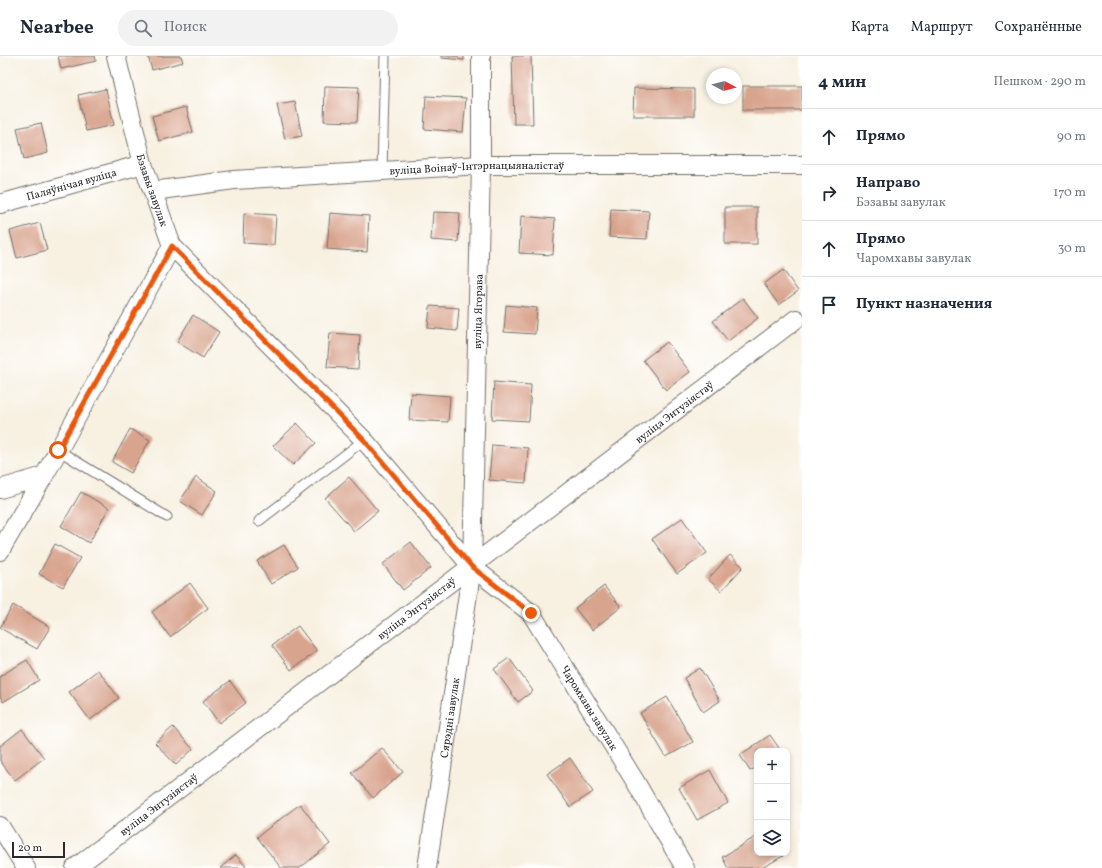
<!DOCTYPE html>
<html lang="ru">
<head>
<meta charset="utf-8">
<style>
	:root { --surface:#fff; --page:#f2f2f3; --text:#1f2937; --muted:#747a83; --line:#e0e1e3 }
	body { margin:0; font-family:Vollkorn,serif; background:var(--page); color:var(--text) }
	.controls { position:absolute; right:12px; bottom:12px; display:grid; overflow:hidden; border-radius:8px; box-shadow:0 2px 6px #0003 }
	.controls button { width:36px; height:36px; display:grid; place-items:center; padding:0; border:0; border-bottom:1px solid var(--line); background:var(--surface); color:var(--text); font:20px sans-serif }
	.compass { position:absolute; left:706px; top:12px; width:36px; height:36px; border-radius:50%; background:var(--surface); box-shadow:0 2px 6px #0003; rotate:97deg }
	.scale { position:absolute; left:12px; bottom:10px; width:53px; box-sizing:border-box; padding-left:4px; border:2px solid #2b2b2b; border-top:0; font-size:11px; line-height:14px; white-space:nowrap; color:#2b2b2b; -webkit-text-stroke:3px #fff; paint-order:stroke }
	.stop { position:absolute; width:12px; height:12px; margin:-9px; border:3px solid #ea580c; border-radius:50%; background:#fff }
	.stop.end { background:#ea580c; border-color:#fff; box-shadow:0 1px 4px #0008 }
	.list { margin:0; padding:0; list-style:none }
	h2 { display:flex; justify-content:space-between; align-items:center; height:52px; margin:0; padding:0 16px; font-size:17px }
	h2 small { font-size:13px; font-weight:400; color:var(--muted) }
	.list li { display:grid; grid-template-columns:26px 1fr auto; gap:12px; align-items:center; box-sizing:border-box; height:56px; padding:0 16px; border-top:1px solid var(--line) }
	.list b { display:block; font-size:15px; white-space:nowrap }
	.list p { margin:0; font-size:13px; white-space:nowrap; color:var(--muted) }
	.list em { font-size:13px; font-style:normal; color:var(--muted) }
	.icon { flex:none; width:22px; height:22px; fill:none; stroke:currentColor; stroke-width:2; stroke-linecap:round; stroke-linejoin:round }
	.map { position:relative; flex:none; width:802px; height:812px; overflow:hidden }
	header { display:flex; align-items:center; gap:24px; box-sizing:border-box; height:56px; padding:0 20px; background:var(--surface); border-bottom:1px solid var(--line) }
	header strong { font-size:19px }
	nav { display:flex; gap:22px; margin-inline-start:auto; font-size:14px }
	.search { width:280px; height:36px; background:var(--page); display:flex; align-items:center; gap:10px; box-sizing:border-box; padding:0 14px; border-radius:22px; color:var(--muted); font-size:15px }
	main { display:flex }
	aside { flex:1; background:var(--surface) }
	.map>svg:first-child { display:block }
	.building { fill:#d9a48e }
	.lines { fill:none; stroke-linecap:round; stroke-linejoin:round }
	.lane-casing { stroke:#73706b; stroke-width:11 }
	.street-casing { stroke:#73706b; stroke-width:20 }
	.lane { stroke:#fff; stroke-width:9 }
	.street { stroke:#fff; stroke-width:18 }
	.route { stroke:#ea580c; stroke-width:5 }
	.labels { text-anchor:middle; stroke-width:4; stroke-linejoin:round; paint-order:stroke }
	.street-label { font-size:11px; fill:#2b2b2b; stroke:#fff }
</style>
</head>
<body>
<header>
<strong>Nearbee</strong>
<div class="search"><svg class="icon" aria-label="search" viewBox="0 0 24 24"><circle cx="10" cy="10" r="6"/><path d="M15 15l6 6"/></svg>Поиск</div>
<nav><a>Карта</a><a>Маршрут</a><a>Сохранённые</a></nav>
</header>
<main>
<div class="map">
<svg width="802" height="812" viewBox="0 0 802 812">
	<rect width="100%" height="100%" fill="#fff"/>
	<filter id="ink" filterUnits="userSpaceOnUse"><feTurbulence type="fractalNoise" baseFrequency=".025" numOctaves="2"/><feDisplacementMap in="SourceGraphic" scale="8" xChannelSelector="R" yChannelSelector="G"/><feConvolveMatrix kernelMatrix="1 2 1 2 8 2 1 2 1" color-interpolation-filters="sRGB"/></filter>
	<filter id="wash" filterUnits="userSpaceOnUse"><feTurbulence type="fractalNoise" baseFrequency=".012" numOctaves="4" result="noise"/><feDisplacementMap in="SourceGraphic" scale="16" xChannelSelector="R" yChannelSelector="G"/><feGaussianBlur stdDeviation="0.9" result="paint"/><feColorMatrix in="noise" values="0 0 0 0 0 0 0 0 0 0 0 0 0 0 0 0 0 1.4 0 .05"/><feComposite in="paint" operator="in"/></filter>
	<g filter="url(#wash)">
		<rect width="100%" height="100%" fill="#f8f1e2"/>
		<g id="blocks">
			<g class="building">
				<polygon points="58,0 95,0 96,5 61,13"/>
				<polygon points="148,0 181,0 183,6 152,14"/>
				<polygon points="441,0 464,0 464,4 441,2"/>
				<polygon points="512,0 531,0 533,68 514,68"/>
				<polygon points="325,30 359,31 357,66 324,65"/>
				<rect x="743" y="30" width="59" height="24"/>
				<polygon points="634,32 694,33 694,60 633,60"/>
				<polygon points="106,33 114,69 86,75 78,39"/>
				<polygon points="426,40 466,42 463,76 424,73"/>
				<polygon points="295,46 302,80 285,83 277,49"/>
				<polygon points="186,51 193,76 159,85 152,60"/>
				<polygon points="41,67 48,97 24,103 17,72"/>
				<rect x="725" y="151" width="32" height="37"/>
				<polygon points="611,153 649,155 647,183 609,181"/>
				<polygon points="433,156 460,157 458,186 431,184"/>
				<polygon points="244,157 276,159 274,189 243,187"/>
				<polygon points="330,157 369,160 367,196 327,193"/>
				<polygon points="521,160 555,163 553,199 519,197"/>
				<polygon points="40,167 47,194 17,202 10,175"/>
				<polygon points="783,214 798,235 779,249 764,228"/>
				<polygon points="743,242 758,262 728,285 713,265"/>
				<polygon points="506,249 537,252 535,278 504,276"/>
				<polygon points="430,250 459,252 457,275 428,272"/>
				<polygon points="193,259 219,276 203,302 177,286"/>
				<polygon points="330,277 360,279 358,313 327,311"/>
				<polygon points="667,286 690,316 666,334 643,304"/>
				<polygon points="494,326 531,329 529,365 492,363"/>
				<polygon points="411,337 450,340 448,366 409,364"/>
				<polygon points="297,367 316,387 293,409 273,390"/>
				<polygon points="130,373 150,384 131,417 112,406"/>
				<polygon points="492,389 528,392 526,427 489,424"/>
				<polygon points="196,421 217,435 202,459 180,445"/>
				<polygon points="349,421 378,455 354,475 325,442"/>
				<polygon points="81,436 109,452 89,487 61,470"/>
				<polygon points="682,462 707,497 677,518 652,483"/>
				<polygon points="411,486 431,512 403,534 383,508"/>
				<polygon points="55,488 80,502 63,531 39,518"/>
				<polygon points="284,489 298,511 271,528 257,505"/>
				<polygon points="730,499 743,511 721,535 708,523"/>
				<polygon points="190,527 208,552 170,581 152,556"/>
				<polygon points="604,530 621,551 592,574 575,552"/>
				<polygon points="13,549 50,571 37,593 0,572"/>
				<polygon points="298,570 317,595 291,614 272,589"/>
				<polygon points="509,602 533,635 518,646 494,613"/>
				<polygon points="27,604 39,624 3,646 0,640 0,620"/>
				<polygon points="700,612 720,645 703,656 684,622"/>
				<polygon points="98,614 119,642 90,664 69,636"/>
				<polygon points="230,625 246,647 219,667 203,645"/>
				<polygon points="667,641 693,686 666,701 640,657"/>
				<polygon points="173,671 193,693 176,709 155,687"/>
				<polygon points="22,673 44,702 15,724 0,705 0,690"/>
				<polygon points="770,679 781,695 757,695 757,711 750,715 740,699"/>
				<polygon points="382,692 403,716 373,742 352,717"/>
				<polygon points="570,702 593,736 570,751 547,718"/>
				<polygon points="710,714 728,747 697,764 679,732"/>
				<polygon points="300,748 330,788 300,812 281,812 257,781"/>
				<polygon points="757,780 757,797 781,797 783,800 762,812 728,812 722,801"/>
				<polygon points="236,799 247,812 220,812"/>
			</g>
		</g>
	</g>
	<g filter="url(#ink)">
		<use href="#blocks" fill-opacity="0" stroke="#73706b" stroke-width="1"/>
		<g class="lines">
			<g class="lane-casing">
				<g id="lane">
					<polyline points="382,115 385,0"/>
					<polyline points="58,394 167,461"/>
					<polyline points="259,465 364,384"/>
				</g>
			</g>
			<g class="street-casing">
				<g id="street">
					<path id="s1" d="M116,0l27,108 29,82 192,194 108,127 59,46 104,168 50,87"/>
					<path id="s2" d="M153,135l81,-11 247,-15h321"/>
					<path id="s3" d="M0,148l143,-40"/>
					<polyline points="0,433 44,420"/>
					<polyline points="0,495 44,420 172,190"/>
					<polyline points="0,770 26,812"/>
					<path id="s4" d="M75,812l721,-549"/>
					<path id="s5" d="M427,812l45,-301 9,-402v-109"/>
				</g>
			</g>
			<use href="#lane" class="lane"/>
			<use href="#street" class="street"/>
		</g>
	</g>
	<g class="lines" filter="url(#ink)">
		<polyline class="route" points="58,394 172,190 364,384 472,511 531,557"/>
	</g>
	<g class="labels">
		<g class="street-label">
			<text dy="4" stroke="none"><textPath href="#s2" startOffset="325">вуліца Воінаў-Інтэрнацыяналістаў</textPath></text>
			<text dy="4" stroke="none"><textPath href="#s3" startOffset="74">Паляўнічая вуліца</textPath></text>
			<text dy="4" stroke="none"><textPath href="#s1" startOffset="139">Бэзавы завулак</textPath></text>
			<text dy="4" stroke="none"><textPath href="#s5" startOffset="560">вуліца Ягорава</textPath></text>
			<text dy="4" stroke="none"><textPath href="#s4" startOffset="753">вуліца Энтузіястаў</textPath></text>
			<text dy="4" stroke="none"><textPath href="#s4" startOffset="429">вуліца Энтузіястаў</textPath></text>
			<text dy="4" stroke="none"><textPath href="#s1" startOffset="824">Чаромхавы завулак</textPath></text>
			<text dy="4" stroke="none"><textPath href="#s5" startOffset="152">Сярэдні завулак</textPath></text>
			<text dy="4" stroke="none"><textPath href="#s4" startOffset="105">вуліца Энтузіястаў</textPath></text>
		</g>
	</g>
</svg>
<div class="controls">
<button>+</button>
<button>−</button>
<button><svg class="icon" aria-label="layers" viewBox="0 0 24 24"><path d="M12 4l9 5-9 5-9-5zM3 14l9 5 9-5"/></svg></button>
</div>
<svg class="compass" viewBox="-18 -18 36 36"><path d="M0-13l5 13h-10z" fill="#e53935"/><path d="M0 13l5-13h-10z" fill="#747a83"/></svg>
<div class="scale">20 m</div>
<div class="stop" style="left:58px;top:394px"></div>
<div class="stop end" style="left:531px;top:557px"></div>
</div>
<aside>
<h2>4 мин<small>Пешком · 290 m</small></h2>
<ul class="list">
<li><svg class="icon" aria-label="ahead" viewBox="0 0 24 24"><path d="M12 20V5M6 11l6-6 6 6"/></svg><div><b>Прямо</b></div><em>90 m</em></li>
<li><svg class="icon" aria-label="right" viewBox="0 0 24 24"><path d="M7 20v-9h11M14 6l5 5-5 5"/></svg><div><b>Направо</b><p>Бэзавы завулак</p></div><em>170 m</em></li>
<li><svg class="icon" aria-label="ahead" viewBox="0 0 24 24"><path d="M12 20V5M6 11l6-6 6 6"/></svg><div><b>Прямо</b><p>Чаромхавы завулак</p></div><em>30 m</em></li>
<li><svg class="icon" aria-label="arrive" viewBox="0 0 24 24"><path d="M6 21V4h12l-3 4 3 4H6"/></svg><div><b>Пункт назначения</b></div></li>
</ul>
</aside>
</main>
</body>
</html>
